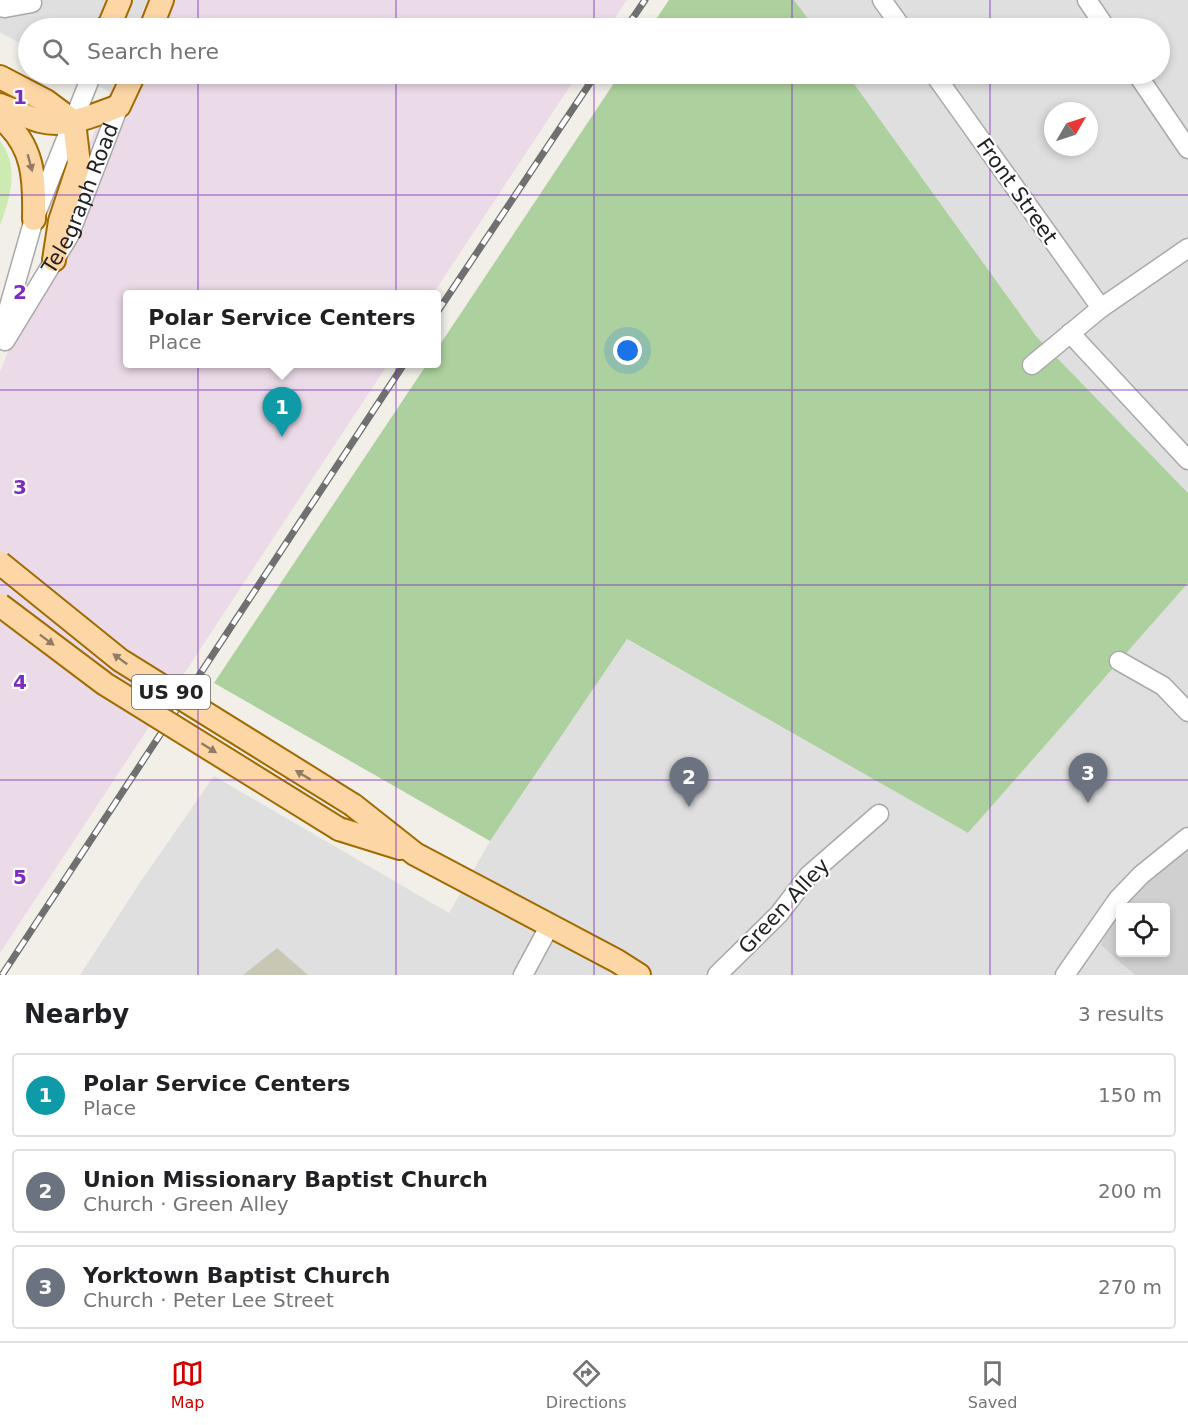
<!DOCTYPE html>
<html lang="en">
<head>
<meta charset="utf-8">
<style>
	:root { --surface:#fff; --page:#f2f2f2; --text:#202124; --muted:#757577; --line:#e0e0e0; --accent:#d40000 }
	body { margin:0; font-family:"DejaVu Sans",sans-serif; background:var(--page); color:var(--text) }
	.controls { position:absolute; right:18px; bottom:18px; display:grid; overflow:hidden; border-radius:6px; box-shadow:0 3px 9px #0003 }
	.controls button { width:54px; height:54px; display:grid; place-items:center; padding:0; border:0; border-bottom:2px solid var(--line); background:var(--surface); color:var(--text); font:30px sans-serif }
	.compass { position:absolute; left:1044px; top:102px; width:54px; height:54px; border-radius:50%; background:var(--surface); box-shadow:0 3px 9px #0003; rotate:51deg }
	.you { position:absolute; left:628px; top:351px; width:21px; height:21px; margin:-15px; border:4px solid #fff; border-radius:50%; background:#1a73e8; box-shadow:0 0 0 9px #1a73e833 }
	.badge { display:grid; place-items:center; width:39px; height:39px; border-radius:50%; background:var(--accent); color:#fff; font-size:20px; font-weight:700 }
	.pin { position:absolute; translate:-50% -50px; filter:drop-shadow(0 2px 3px #0008) }
	.pin::after { content:''; position:absolute; top:32px; width:21px; height:18px; background:inherit; clip-path:polygon(0 0,100% 0,50% 100%) }
	.popup { position:absolute; left:123px; top:290px; width:318px; height:78px; box-sizing:border-box; display:grid; place-content:center; border-radius:6px; background:var(--surface); filter:drop-shadow(0 2px 4px #0005); font-size:20px; white-space:nowrap; color:var(--muted) }
	.popup b { font-size:22px; color:var(--text) }
	.popup::after { content:''; position:absolute; left:50%; top:100%; margin-left:-12px; border:12px solid transparent; border-top-color:var(--surface) }
	.list { margin:0; padding:0; list-style:none }
	h2 { display:flex; justify-content:space-between; align-items:center; height:78px; margin:0; padding:0 24px; font-size:26px }
	h2 small { font-size:20px; font-weight:400; color:var(--muted) }
	.list li { display:grid; grid-template-columns:39px 1fr auto; gap:18px; align-items:center; box-sizing:border-box; height:84px; margin:0 12px 12px; padding:0 12px; border:2px solid var(--line); border-radius:6px }
	.list b { display:block; font-size:22px; white-space:nowrap }
	.list p { margin:0; font-size:20px; white-space:nowrap; color:var(--muted) }
	.list em { font-size:20px; font-style:normal; color:var(--muted) }
	.icon { flex:none; width:33px; height:33px; fill:none; stroke:currentColor; stroke-width:2; stroke-linecap:round; stroke-linejoin:round }
	.map { position:relative; flex:none; width:1188px; height:975px; overflow:hidden }
	.search { position:absolute; background:var(--surface); box-shadow:0 3px 9px #0003; left:18px; right:18px; top:18px; height:66px; display:flex; align-items:center; gap:15px; box-sizing:border-box; padding:0 21px; border-radius:33px; color:var(--muted); font-size:22px }
	.sheet { height:366px; background:var(--surface) }
	nav { display:flex; justify-content:space-around; align-items:center; box-sizing:border-box; height:84px; border-top:2px solid var(--line); background:var(--surface); font-size:16px; color:var(--muted) }
	nav a { display:grid; justify-items:center; gap:3px }
	nav .on { color:var(--accent) }
	.map>svg:first-child { display:block }
	.residential { fill:#e0dfdf; fill-rule:evenodd }
	.industrial { fill:#ebdbe8 }
	.religious { fill:#d0d0d0 }
	.construction { fill:#c7c7b4 }
	.grass { fill:#cdebb0 }
	.forest { fill:#add19e }
	.lines { fill:none; stroke-linecap:round; stroke-linejoin:round }
	.minor-casing { stroke:#a9a9a9; stroke-width:21 }
	.major-casing { stroke:#a06b00; stroke-width:26 }
	.minor { stroke:#fff; stroke-width:18 }
	.major { stroke:#fcd6a4; stroke-width:22 }
	.rail-casing { stroke:#707070; stroke-width:7 }
	.rail { stroke:#fff; stroke-width:4.5; stroke-dasharray:14; stroke-linecap:butt }
	.major-bridge-casing { stroke:#a06b00; stroke-width:26; stroke-linecap:butt }
	.major-bridge { stroke:#fcd6a4; stroke-width:22 }
	.oneway { fill:#8f7c63 }
	.grid { fill:none; stroke:#7b2cbf; stroke-width:1.5; stroke-opacity:0.55 }
	.labels { text-anchor:middle; stroke-width:4.5; stroke-linejoin:round; paint-order:stroke }
	.shield { fill:#fff; stroke:#646464; stroke-width:1.5 }
	.shield-label { font-size:20px; font-weight:bold; fill:#222 }
	.street-label { font-size:21px; fill:#222; stroke:#fff }
	.grid-label { font-size:20px; text-anchor:middle; font-weight:bold; fill:#7b2cbf; stroke:#fff; stroke-width:4.5; stroke-linejoin:round; paint-order:stroke }
</style>
</head>
<body>
<div class="map">
<svg width="1188" height="975" viewBox="0 0 1188 975">
	<rect width="100%" height="100%" fill="#f2efe9"/>
	<g class="residential">
		<polygon points="0,0 147,0 135,28 28,28 28,48 0,32"/>
		<path d="M794,0h394v493l-152,-157 -189,-262h313v-46h-345zM1053,111h36v36h-36z"/>
		<polygon points="75,74 117,74 110,92"/>
		<path d="M1188,583v392h-1108l61,-94 73,-105 235,137 41,-72 136,-202 342,194zM1120,908h46v44h-46z"/>
	</g>
	<g class="industrial">
		<polygon points="147,0 627,0 608,28 135,28"/>
		<polygon points="117,74 578,74 433,294 128,294 128,364 388,364 0,953 0,372"/>
	</g>
	<polygon class="religious" points="1188,848 1188,975 1135,975 1101,945 1115,914 1120,908 1120,952 1166,952 1166,908 1121,908 1134,891"/>
	<polygon class="construction" points="277,948 308,975 243,975"/>
	<path class="grass" d="M0,141c20,26 10,57 0,84z"/>
	<g class="forest">
		<polygon points="669,0 794,0 815,28 650,28"/>
		<polygon points="620,74 847,74 1036,336 1188,493 1188,583 968,833 627,639 490,841 214,683 427,364 436,364 437,349"/>
	</g>
	<g class="lines">
		<g class="minor-casing">
			<g id="minor">
				<polyline points="882,0 902,28"/>
				<polyline points="1087,0 1106,28"/>
				<polyline points="0,7 5,8 32,3"/>
				<polyline points="934,74 1101,308"/>
				<polyline points="1137,74 1188,149"/>
				<polyline points="1070,333 1188,460"/>
				<polyline points="0,338 34,219 92,74"/>
				<path id="s1" d="M5,341l64,-105 50,-130"/>
				<polyline points="1032,365 1101,308 1188,248"/>
				<polyline points="1119,661 1163,686 1188,712"/>
				<polyline points="523,975 550,925"/>
				<polyline points="717,975 779,914 809,875 879,814"/>
				<polyline points="1065,975 1118,899 1141,875 1188,837"/>
			</g>
		</g>
		<g class="major-casing">
			<g id="major">
				<polyline points="106,28 110,24 120,0"/>
				<polyline points="151,28 162,0"/>
				<polyline points="0,77 46,101 74,122 79,164 60,221 54,260"/>
				<path d="M0,105c13,5 27,12 40,16 28,7 54,-6 79,-15l15,-32"/>
				<path d="M0,117c34,28 35,61 34,102"/>
				<polyline points="353,805 415,854 617,961 639,975"/>
				<polyline points="339,829 400,848"/>
			</g>
		</g>
		<use href="#minor" class="minor"/>
		<use href="#major" class="major"/>
		<g class="rail-casing">
			<g id="rail">
				<polyline points="626,28 645,0"/>
				<polyline points="436,314 596,74"/>
				<polyline points="2,975 404,364"/>
			</g>
		</g>
		<use href="#rail" class="rail"/>
		<g class="major-bridge-casing">
			<g id="major-bridge">
				<polyline points="0,563 120,660 353,805"/>
				<polyline points="0,605 105,684 339,829"/>
			</g>
		</g>
		<use href="#major-bridge" class="major-bridge"/>
	</g>
	<defs><path id="oneway-solid" d="M-6-.8H1V-3.2L6.5 0L1 3.2V.8H-6Z" transform="scale(1.5)"/></defs>
	<g class="oneway">
		<use href="#oneway-solid" transform="translate(30 163) rotate(75)"/>
		<use href="#oneway-solid" transform="translate(47 640) rotate(37)"/>
		<use href="#oneway-solid" transform="translate(120 659) rotate(-144)"/>
		<use href="#oneway-solid" transform="translate(209 748) rotate(32)"/>
		<use href="#oneway-solid" transform="translate(303 775) rotate(-149)"/>
	</g>
	<path class="grid" d="M198,0v28M396,0v28M594,0v28M792,0v28M990,0v28M198,74v901M396,74v901M594,74v901M792,74v901M990,74v901M0,195h1188M0,390h1188M0,585h1188M0,780h1188"/>
	<g class="labels">
		<rect class="shield" x="132" y="675" width="78" height="34" rx="4.5"/>
		<g class="shield-label">
			<text x="171" y="699">US 90</text>
		</g>
		<g class="street-label">
			<text transform="translate(1017 191) rotate(55)" y="7">Front Street</text>
			<text dy="7" stroke="none"><textPath href="#s1" startOffset="162">Telegraph Road</textPath></text>
			<text transform="translate(784 906) rotate(-47)" y="7">Green Alley</text>
		</g>
	</g>
	<g class="grid-label">
		<text x="20" y="104">1</text>
		<text x="20" y="299">2</text>
		<text x="20" y="494">3</text>
		<text x="20" y="689">4</text>
		<text x="20" y="884">5</text>
	</g>
</svg>
<div class="controls">
<button><svg class="icon" aria-label="locate" viewBox="0 0 24 24"><circle cx="12" cy="12" r="6"/><path d="M12 2v4M12 18v4M2 12h4M18 12h4"/></svg></button>
</div>
<svg class="compass" viewBox="-18 -18 36 36"><path d="M0-13l5 13h-10z" fill="#e53935"/><path d="M0 13l5-13h-10z" fill="#757577"/></svg>
<div class="you"></div>
<div class="pin badge" style="left:282px;top:437px;background:#0f9aa8">1</div>
<div class="popup"><b>Polar Service Centers</b>Place</div>
<div class="pin badge" style="left:689px;top:807px;background:#6b7280">2</div>
<div class="pin badge" style="left:1088px;top:803px;background:#6b7280">3</div>
<div class="search"><svg class="icon" aria-label="search" viewBox="0 0 24 24"><circle cx="10" cy="10" r="6"/><path d="M15 15l6 6"/></svg>Search here</div>
</div>
<section class="sheet">
<h2>Nearby<small>3 results</small></h2>
<ul class="list">
<li><span class="badge" style="background:#0f9aa8">1</span><div><b>Polar Service Centers</b><p>Place</p></div><em>150 m</em></li>
<li><span class="badge" style="background:#6b7280">2</span><div><b>Union Missionary Baptist Church</b><p>Church · Green Alley</p></div><em>200 m</em></li>
<li><span class="badge" style="background:#6b7280">3</span><div><b>Yorktown Baptist Church</b><p>Church · Peter Lee Street</p></div><em>270 m</em></li>
</ul>
</section>
<nav>
<a class="on"><svg class="icon" aria-label="map" viewBox="0 0 24 24"><path d="M3 6l6-2 6 2 6-2v14l-6 2-6-2-6 2zM9 4v14M15 6v14"/></svg>Map</a>
<a><svg class="icon" aria-label="directions" viewBox="0 0 24 24"><path d="M12 3l9 9-9 9-9-9zM9 14v-3h6M13 9l2 2-2 2"/></svg>Directions</a>
<a><svg class="icon" aria-label="saved" viewBox="0 0 24 24"><path d="M7 4h10v16l-5-4-5 4z"/></svg>Saved</a>
</nav>
</body>
</html>
